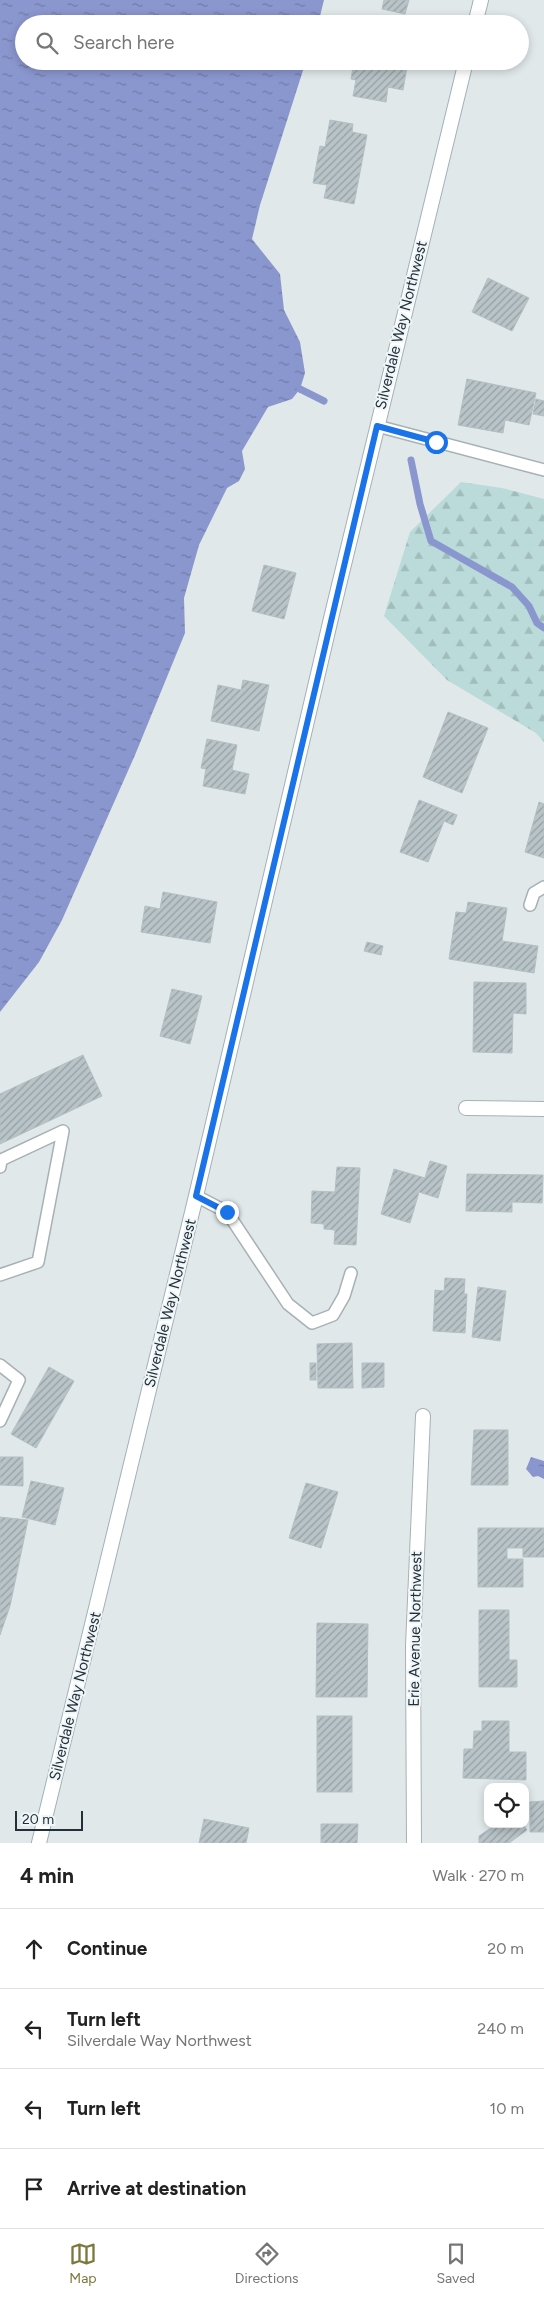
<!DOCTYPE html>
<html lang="en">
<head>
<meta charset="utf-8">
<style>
	:root { --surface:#fff; --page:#f2f2f2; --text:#222; --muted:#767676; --line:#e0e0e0; --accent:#7d773c }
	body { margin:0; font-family:Figtree,sans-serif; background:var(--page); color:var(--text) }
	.controls { position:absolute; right:15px; bottom:15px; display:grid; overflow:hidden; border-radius:10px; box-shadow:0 2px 8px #0003 }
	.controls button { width:45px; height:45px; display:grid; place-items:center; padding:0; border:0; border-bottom:1px solid var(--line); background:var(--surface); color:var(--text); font:25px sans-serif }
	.scale { position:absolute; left:15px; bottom:12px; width:68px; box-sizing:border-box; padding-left:5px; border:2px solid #21303a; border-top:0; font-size:14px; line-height:18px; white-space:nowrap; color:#21303a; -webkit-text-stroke:4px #f0f6f7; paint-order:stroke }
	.stop { position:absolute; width:15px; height:15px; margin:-11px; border:4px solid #1a73e8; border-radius:50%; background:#fff }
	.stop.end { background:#1a73e8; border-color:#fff; box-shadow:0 1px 5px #0008 }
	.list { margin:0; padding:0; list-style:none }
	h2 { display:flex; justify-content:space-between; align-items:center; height:65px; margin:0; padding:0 20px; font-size:21px }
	h2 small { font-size:16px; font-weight:400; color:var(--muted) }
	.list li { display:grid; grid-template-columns:32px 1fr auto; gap:15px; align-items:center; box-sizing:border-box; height:80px; padding:0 20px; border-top:1px solid var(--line) }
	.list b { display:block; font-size:19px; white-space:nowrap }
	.list p { margin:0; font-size:16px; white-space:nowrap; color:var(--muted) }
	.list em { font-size:16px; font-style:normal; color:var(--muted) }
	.icon { flex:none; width:28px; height:28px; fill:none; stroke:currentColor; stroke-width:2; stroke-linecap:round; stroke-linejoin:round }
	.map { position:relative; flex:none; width:544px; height:1843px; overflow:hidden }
	.search { position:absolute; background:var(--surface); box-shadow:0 2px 8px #0003; left:15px; right:15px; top:15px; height:55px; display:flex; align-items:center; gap:12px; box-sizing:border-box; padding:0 18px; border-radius:28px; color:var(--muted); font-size:19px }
	.sheet { height:385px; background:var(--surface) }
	nav { display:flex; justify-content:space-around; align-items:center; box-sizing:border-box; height:70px; border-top:1px solid var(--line); background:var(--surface); font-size:14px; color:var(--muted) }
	nav a { display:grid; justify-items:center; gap:2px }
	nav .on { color:var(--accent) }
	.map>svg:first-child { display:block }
	.forest { fill:url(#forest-firs) }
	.water { fill:url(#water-ripples) }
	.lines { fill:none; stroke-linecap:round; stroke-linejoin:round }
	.stream { stroke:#8a96ce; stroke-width:7 }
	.building { fill:url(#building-hatch); stroke:#b3bfc4 }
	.service-casing { stroke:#a7b1b5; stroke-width:14 }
	.minor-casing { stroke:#a7b1b5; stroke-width:16 }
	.secondary-casing { stroke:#a2b1b9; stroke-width:16 }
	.service { stroke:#fff; stroke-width:11 }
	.minor { stroke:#fff; stroke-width:14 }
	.secondary { stroke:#fff; stroke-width:14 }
	.route { stroke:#1a73e8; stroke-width:6 }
	.labels { text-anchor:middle; stroke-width:4; stroke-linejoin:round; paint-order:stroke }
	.street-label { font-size:15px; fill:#21303a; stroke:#f0f6f7 }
</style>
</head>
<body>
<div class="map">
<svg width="544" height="1843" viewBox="0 0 544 1843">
	<defs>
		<pattern id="forest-firs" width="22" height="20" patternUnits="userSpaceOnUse" patternTransform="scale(1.25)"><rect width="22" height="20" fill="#badbd9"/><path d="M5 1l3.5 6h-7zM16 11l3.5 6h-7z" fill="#a0bcbb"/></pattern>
		<pattern id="water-ripples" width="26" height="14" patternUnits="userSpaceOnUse" patternTransform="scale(1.25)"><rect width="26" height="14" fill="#8a96ce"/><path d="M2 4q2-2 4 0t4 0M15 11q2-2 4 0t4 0" fill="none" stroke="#707ba8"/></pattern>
		<pattern id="building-hatch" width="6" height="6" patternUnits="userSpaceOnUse" patternTransform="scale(1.25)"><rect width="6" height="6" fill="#b9c4c8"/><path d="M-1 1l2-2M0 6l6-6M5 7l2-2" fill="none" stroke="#96a0a3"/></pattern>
	</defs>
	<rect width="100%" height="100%" fill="#e0e8ea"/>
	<polygon class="forest" points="461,482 502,488 544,499 544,742 536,733 447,680 384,616 410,532"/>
	<g class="water">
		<polygon points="0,0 324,0 318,24 24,24 24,61 306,61 260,205 252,239 280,274 284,310 300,342 305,373 300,389 292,399 268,407 242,451 245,469 239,481 227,488 199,545 184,598 185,633 135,755 62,920 39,962 0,1012"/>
		<polygon points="531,1457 544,1461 544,1479 538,1476 533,1477 526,1469"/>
	</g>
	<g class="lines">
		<g class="stream">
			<polyline points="300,389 324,401"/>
			<polyline points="411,460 420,504 431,541 512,587 529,606 537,623 544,628"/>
		</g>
	</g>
	<g class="building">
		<polygon points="384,0 409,0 405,14 382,9"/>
		<polygon points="354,61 408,61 403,90 388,87 386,102 353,96 356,80 351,79"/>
		<polygon points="330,120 353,124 352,132 367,135 354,204 324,198 327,185 313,183 320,146 325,147"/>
		<polygon points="488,278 529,298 512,331 472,312"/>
		<polygon points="467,379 536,393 529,425 505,420 503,433 458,425"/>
		<polygon points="536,399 544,401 544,416 533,414"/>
		<polygon points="264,565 296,573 284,619 252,611"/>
		<polygon points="243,680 269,685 259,731 211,721 218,685 241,690"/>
		<polygon points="448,712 488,728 462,793 423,777"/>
		<polygon points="207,739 237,745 232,770 249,774 245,794 203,786 206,769 201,768"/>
		<polygon points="419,800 457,815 453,825 444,821 428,862 400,852"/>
		<polygon points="539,802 544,804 544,858 525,852"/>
		<polygon points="163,892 217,902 210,943 141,932 145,906 160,909"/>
		<polygon points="468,902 507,908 502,941 538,946 534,973 449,959 456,912 466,913"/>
		<polygon points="367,942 383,946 381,955 364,951"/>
		<polygon points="474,982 526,983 526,1014 513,1013 512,1053 473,1052"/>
		<polygon points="172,989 202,996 190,1044 160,1036"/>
		<polygon points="83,1055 102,1096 0,1144 0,1094"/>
		<polygon points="430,1161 447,1166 438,1198 419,1192 410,1223 381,1214 394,1169 425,1178"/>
		<polygon points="337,1167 360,1168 356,1245 334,1244 335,1230 324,1229 324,1224 311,1223 312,1191 335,1192"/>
		<polygon points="467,1174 543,1175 542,1203 512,1202 512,1212 466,1211"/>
		<polygon points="445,1278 465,1279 464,1294 467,1294 465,1333 433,1331 435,1290 444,1291"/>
		<polygon points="478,1287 506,1291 500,1341 472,1337"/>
		<polygon points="352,1343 353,1388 318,1388 317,1344"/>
		<rect x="310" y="1363" width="6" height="17"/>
		<polygon points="362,1363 384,1363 384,1387 362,1388"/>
		<polygon points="49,1367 74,1381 36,1448 11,1434"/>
		<polygon points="474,1430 508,1430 508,1485 471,1485"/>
		<polygon points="0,1457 23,1457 23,1486 0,1485"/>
		<polygon points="31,1481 64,1488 55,1525 22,1517"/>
		<polygon points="306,1483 338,1492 321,1548 289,1538"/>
		<polygon points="0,1517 28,1520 10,1606 0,1635"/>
		<polygon points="478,1528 544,1528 544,1557 523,1557 523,1548 507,1548 507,1559 523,1559 523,1587 478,1587"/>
		<polygon points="479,1610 509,1610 509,1660 517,1660 517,1687 479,1687"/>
		<polygon points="317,1623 368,1624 367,1697 316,1697"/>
		<rect x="317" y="1716" width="35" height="76"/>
		<polygon points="482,1721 509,1721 509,1752 526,1752 526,1780 463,1778 464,1749 473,1749 474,1731 482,1731"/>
		<polygon points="544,1801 544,1832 530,1832 530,1802"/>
		<polygon points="204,1819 249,1828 246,1843 199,1843"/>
		<polygon points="321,1824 358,1824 357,1843 321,1843"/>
		<polygon points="497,1824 523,1824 527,1830 509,1843 479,1843 479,1836"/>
	</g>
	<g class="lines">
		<g class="service-casing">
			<g id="service">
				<polyline points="377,426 544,470"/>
				<polyline points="530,905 534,893 544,887"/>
				<polyline points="0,1167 1,1160 63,1131 38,1262 0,1275"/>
				<polyline points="196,1196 227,1212 288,1304 312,1323 333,1315 344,1296 351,1273"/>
				<polyline points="0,1365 19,1380 0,1421"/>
			</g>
		</g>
		<g class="minor-casing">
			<g id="minor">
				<polyline points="466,1108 544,1109"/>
				<polyline points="414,1843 413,1646 423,1416"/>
			</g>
		</g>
		<g class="secondary-casing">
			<g id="secondary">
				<polyline points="475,24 481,0"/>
				<polyline points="39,1843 196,1196 332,614 466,61"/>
			</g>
		</g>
		<use href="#service" class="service"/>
		<use href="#minor" class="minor"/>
		<use href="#secondary" class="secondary"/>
	</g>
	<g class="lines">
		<polyline class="route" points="227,1212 196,1196 377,426 436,442"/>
	</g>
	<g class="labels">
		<g class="street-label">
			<text transform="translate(401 325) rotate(-76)" y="5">Silverdale Way Northwest</text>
			<text transform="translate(170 1303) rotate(-76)" y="5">Silverdale Way Northwest</text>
			<text transform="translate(415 1629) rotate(-89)" y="5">Erie Avenue Northwest</text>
			<text transform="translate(75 1696) rotate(-76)" y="5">Silverdale Way Northwest</text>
		</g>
	</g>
</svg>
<div class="controls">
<button><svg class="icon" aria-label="locate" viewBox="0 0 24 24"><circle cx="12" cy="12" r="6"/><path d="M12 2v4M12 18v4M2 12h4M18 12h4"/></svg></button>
</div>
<div class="scale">20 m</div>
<div class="stop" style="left:436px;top:442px"></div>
<div class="stop end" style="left:227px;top:1212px"></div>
<div class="search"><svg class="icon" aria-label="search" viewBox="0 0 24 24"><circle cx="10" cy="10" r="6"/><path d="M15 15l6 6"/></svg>Search here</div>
</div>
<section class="sheet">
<h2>4 min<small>Walk · 270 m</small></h2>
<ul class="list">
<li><svg class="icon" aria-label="ahead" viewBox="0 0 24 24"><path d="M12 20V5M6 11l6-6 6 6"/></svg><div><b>Continue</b></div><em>20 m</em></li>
<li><svg class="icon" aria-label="left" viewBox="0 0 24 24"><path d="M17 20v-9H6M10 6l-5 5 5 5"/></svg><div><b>Turn left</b><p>Silverdale Way Northwest</p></div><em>240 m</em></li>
<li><svg class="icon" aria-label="left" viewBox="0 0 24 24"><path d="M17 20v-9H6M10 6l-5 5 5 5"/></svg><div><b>Turn left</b></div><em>10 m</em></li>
<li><svg class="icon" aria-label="arrive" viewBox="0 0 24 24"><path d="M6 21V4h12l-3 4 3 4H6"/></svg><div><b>Arrive at destination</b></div></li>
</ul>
</section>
<nav>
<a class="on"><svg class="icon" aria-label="map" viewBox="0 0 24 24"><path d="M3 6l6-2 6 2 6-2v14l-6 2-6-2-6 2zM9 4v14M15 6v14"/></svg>Map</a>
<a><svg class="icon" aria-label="directions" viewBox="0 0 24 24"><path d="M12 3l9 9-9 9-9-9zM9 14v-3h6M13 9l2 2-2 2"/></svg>Directions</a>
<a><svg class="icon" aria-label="saved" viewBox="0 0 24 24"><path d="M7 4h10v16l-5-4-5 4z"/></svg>Saved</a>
</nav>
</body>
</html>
